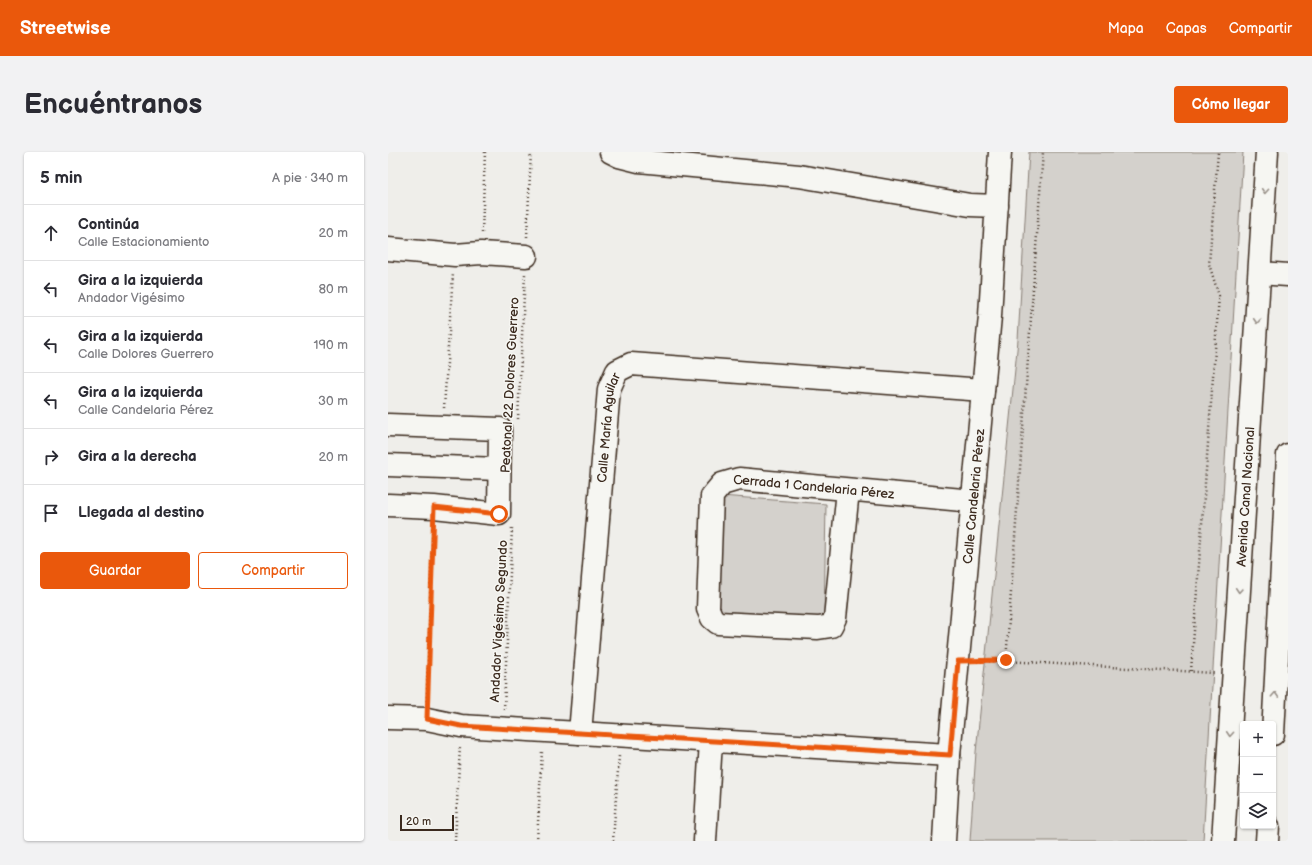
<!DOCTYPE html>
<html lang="es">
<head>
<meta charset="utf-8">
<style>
	:root { --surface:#fff; --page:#f2f2f3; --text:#2b2b33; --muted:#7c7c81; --line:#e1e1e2; --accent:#ea580c }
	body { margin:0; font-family:"Balsamiq Sans",sans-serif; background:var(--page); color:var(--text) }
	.controls { position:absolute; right:12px; bottom:12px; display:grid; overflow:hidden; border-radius:4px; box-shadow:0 1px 3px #0004 }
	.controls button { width:36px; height:36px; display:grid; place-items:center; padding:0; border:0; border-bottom:1px solid var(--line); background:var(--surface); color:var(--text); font:20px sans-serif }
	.scale { position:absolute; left:12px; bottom:10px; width:54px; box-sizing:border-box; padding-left:4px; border:2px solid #3b2a1e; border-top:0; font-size:11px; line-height:14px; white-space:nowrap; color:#3b2a1e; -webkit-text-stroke:3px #f6f6f2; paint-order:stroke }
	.stop { position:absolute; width:12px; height:12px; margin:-9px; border:3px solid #ea580c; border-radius:50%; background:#fff }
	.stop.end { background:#ea580c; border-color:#fff; box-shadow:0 1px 4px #0008 }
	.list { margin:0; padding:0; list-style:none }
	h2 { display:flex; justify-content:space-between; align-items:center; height:52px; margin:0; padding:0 16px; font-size:17px }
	h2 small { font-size:13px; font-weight:400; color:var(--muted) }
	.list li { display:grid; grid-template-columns:26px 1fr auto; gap:12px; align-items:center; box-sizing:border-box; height:56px; padding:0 16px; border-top:1px solid var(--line) }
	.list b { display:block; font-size:15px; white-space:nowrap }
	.list p { margin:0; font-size:13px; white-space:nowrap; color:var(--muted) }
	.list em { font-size:13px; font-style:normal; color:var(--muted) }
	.actions { display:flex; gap:8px; padding:12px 16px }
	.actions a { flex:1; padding:9px 0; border:1px solid var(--accent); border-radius:4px; text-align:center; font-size:14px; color:var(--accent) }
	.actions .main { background:var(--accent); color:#fff }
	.icon { flex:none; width:22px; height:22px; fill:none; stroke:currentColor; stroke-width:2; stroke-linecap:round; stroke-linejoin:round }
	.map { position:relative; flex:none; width:900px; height:689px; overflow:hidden; border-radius:4px }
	header { display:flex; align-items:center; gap:24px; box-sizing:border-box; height:56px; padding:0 20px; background:var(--accent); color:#fff }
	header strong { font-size:19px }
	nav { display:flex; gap:22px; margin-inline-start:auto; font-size:14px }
	.intro { display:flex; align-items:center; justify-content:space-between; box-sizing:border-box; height:96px; padding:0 24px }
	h1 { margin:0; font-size:28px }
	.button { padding:10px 18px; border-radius:4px; background:var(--accent); color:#fff; font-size:14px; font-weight:700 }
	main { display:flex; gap:24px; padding:0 24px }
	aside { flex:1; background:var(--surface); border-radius:4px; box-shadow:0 1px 3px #0004 }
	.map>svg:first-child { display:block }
	.green { fill:#d4d1cc; stroke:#887e75 }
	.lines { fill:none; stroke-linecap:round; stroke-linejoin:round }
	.minor-casing { stroke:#3b2a1e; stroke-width:25 }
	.major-casing { stroke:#3b2a1e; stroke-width:25 }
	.path { stroke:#3b2a1e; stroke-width:2.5; stroke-dasharray:1 3; stroke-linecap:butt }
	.minor { stroke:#f6f6f2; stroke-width:22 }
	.major { stroke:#f6f6f2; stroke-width:22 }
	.oneway { stroke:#989088 }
	.route { stroke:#ea580c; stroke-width:5 }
	.labels { text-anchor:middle; stroke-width:3; stroke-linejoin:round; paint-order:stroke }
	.street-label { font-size:13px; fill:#3b2a1e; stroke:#f6f6f2 }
</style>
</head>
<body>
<header>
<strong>Streetwise</strong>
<nav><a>Mapa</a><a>Capas</a><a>Compartir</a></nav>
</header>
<div class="intro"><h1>Encuéntranos</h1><a class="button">Cómo llegar</a></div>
<main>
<aside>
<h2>5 min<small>A pie · 340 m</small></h2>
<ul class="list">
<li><svg class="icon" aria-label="ahead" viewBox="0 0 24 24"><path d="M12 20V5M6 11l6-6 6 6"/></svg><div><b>Continúa</b><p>Calle Estacionamiento</p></div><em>20 m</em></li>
<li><svg class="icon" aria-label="left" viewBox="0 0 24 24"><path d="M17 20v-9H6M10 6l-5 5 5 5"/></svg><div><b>Gira a la izquierda</b><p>Andador Vigésimo</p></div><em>80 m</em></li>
<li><svg class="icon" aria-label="left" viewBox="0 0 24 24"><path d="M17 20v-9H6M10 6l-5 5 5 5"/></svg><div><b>Gira a la izquierda</b><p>Calle Dolores Guerrero</p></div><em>190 m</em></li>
<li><svg class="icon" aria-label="left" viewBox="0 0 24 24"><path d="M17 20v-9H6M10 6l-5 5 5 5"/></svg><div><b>Gira a la izquierda</b><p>Calle Candelaria Pérez</p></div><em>30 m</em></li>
<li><svg class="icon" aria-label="right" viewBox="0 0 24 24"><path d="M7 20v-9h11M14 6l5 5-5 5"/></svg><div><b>Gira a la derecha</b></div><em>20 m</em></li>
<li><svg class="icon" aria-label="arrive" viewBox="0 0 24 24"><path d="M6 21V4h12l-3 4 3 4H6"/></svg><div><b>Llegada al destino</b></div></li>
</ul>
<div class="actions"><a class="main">Guardar</a><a>Compartir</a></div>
</aside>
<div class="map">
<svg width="900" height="689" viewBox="0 0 900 689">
	<rect width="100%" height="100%" fill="#efeeea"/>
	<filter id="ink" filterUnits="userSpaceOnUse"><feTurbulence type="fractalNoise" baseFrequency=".025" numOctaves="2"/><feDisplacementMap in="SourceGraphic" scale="8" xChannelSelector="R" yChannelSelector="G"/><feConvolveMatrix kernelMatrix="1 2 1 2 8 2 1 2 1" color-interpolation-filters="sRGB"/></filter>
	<g filter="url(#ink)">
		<g class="green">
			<polygon points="641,0 855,0 815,689 582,689 588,600 630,188"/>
			<polygon points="333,344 438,352 436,469 329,461"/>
		</g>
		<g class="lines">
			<g class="minor-casing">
				<g id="minor">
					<polyline points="223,0 231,4 251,9 411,24 582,53 609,54"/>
					<polyline points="0,97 67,103 93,101 138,104"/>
					<polyline points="0,273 112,277 111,362 46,355 0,353"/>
					<polyline points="0,313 111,317"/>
					<path id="s1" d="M460,338l-13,128 -4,8 -13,2 -100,-5 -6,-5 -4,-9 4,-113 10,-12 17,-5 234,22"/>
					<polyline points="0,566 39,567 73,574 561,603"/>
					<path id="s2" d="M192,581l29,-344 8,-18 14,-7 352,26"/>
					<polyline points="317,689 323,589"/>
					<path id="s3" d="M556,689l5,-86 41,-439 10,-164"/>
				</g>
			</g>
			<g class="major-casing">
				<g id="major">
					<polyline points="872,121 900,123"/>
					<polyline points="885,582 900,303"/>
					<path id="s4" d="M835,689l44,-689"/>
					<polyline points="879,689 880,674"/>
				</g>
			</g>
			<g class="path">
				<polyline points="94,81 97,0"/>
				<polyline points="139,85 143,0"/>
				<polyline points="56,256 65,121"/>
				<polyline points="130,267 137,122"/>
				<polyline points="589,509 618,509 827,521"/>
				<polyline points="618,509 655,0"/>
				<polyline points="803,519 831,144 821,112 830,0"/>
				<polyline points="39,549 45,374"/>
				<polyline points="116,557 124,376"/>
				<polyline points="67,689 72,594"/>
				<polyline points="149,689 154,599"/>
				<polyline points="225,689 231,604"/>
			</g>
			<use href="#minor" class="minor"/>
			<use href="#major" class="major"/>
		</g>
		<defs><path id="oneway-chevron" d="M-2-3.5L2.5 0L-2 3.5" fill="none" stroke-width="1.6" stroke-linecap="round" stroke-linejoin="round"/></defs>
		<g class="oneway">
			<use href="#oneway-chevron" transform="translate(877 39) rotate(94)"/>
			<use href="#oneway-chevron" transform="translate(869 169) rotate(94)"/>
			<use href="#oneway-chevron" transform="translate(851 438) rotate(94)"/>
			<use href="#oneway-chevron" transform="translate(887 543) rotate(-87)"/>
			<use href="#oneway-chevron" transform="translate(842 582) rotate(94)"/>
		</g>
	</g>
	<g class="lines" filter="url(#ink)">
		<polyline class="route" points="111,362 46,355 39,567 73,574 562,603 570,509 618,508"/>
	</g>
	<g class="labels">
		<g class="street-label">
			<text transform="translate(121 233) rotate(-87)" y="5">Peatonal 22 Dolores Guerrero</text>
			<text dy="5" stroke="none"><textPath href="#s2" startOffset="307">Calle María Aguilar</textPath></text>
			<text dy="5" stroke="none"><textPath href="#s1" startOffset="490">Cerrada 1 Candelaria Pérez</textPath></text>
			<text dy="5" stroke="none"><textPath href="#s3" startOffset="346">Calle Candelaria Pérez</textPath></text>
			<text dy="5" stroke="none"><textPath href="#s4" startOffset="345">Avenida Canal Nacional</textPath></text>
			<text transform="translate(110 469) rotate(-87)" y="5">Andador Vigésimo Segundo</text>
		</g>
	</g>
</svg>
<div class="controls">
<button>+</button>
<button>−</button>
<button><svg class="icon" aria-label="layers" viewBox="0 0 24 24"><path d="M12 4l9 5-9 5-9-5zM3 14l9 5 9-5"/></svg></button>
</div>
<div class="scale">20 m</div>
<div class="stop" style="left:111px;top:362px"></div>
<div class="stop end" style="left:618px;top:508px"></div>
</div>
</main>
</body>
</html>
